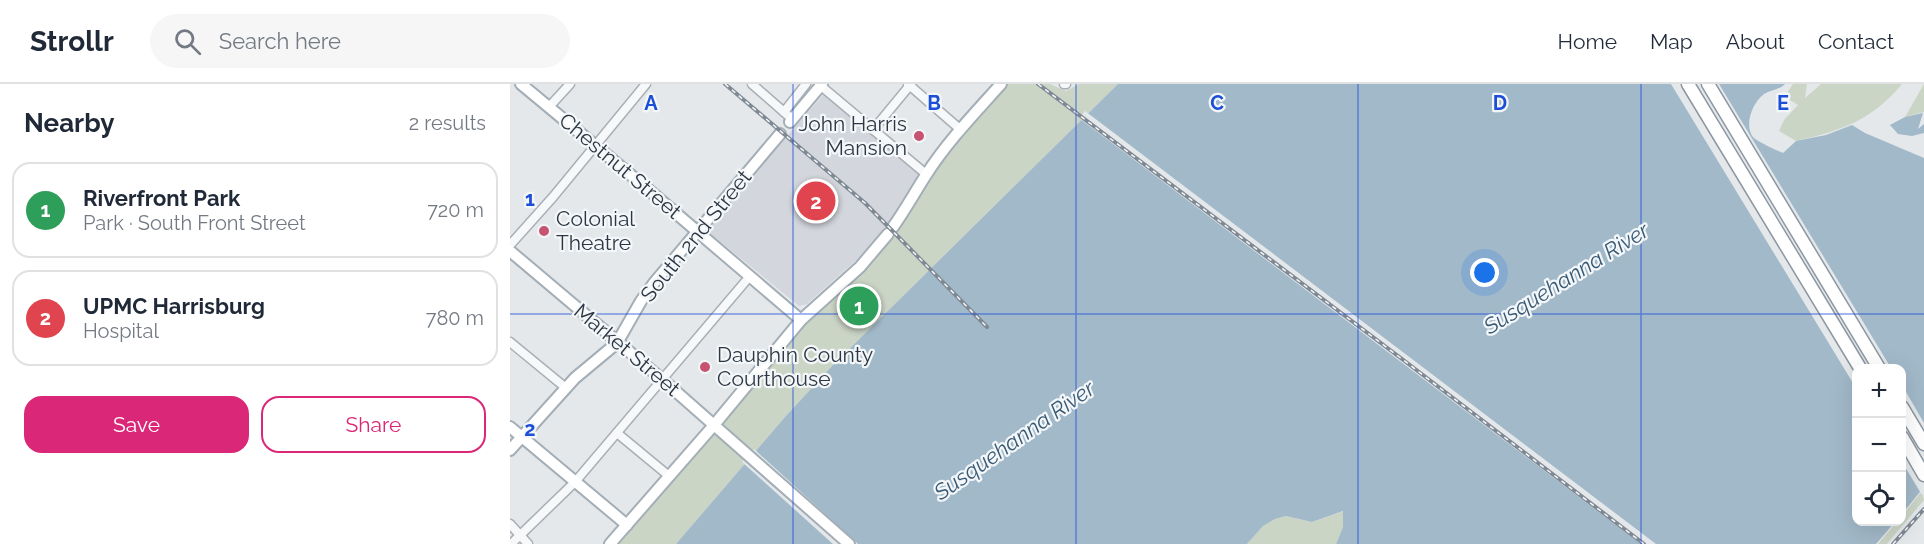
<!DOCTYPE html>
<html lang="en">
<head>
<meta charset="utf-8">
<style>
	:root { --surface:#fff; --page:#f6f6f7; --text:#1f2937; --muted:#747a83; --line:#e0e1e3; --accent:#db2777 }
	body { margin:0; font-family:Raleway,sans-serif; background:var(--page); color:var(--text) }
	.controls { position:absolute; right:18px; bottom:18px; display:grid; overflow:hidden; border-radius:12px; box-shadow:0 6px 24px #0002 }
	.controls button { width:54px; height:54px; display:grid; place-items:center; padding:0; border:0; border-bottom:2px solid var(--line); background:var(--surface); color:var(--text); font:30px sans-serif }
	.you { position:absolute; left:975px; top:189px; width:21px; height:21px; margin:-15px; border:4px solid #fff; border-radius:50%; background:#1a73e8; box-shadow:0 0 0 9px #1a73e833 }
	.badge { display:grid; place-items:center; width:39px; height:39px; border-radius:50%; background:var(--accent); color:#fff; font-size:20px; font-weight:700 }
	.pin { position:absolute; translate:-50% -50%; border:3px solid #fff; box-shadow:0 2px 6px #0006 }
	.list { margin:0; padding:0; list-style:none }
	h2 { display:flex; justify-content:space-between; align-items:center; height:78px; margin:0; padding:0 24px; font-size:26px }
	h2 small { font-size:20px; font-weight:400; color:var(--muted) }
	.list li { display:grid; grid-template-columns:39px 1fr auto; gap:18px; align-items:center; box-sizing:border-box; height:96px; margin:0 12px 12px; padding:0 12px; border:2px solid var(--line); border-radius:18px }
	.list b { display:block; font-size:22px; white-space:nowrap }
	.list p { margin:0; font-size:20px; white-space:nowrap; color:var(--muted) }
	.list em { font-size:20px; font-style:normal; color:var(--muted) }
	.actions { display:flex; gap:12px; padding:18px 24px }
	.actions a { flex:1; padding:14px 0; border:2px solid var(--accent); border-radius:18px; text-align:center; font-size:21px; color:var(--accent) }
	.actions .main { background:var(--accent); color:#fff }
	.icon { flex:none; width:33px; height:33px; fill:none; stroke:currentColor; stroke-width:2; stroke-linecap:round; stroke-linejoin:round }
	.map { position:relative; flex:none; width:1414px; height:460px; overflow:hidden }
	header { display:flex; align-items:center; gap:36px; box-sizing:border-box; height:84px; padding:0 30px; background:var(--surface); border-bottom:2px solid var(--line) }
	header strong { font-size:28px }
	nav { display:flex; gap:33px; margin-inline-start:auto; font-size:21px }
	.search { width:420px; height:54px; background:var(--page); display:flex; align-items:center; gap:15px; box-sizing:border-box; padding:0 21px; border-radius:33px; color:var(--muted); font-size:22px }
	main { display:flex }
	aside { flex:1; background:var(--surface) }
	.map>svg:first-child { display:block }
	.built { fill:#d3d7dd }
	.green { fill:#cbd5c6 }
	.water { fill:#a2b9c9 }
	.pier { fill:#e5e8eb }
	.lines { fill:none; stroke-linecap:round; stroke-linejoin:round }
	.minor-casing { stroke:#aaafb5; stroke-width:11 }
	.major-casing { stroke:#a4aeb6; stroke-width:14 }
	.highway-casing { stroke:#8d97a1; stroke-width:15 }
	.minor { stroke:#f7f8fa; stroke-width:8 }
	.major { stroke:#fff; stroke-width:10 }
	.highway { stroke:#fff; stroke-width:12 }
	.rail-casing { stroke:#7f8994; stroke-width:4 }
	.rail { stroke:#f4f7f9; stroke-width:1.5; stroke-dasharray:4.5; stroke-linecap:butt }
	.grid { fill:none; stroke:#1d4ed8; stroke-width:1.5; stroke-opacity:0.55 }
	.poi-dot { fill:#c75371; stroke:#f4f7f9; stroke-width:2 }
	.labels { text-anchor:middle; stroke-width:4.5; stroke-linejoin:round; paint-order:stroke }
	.poi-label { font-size:21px; fill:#2d3743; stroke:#f4f7f9; text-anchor:start }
	.street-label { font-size:21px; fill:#2d3743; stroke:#f4f7f9 }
	.water-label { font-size:22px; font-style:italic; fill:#395a75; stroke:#f4f7f9 }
	.grid-label { font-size:20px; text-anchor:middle; font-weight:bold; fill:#1d4ed8; stroke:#f4f7f9; stroke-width:4.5; stroke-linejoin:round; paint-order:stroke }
</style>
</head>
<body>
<header>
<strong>Strollr</strong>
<div class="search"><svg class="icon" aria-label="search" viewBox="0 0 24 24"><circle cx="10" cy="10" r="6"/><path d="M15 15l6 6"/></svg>Search here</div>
<nav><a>Home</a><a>Map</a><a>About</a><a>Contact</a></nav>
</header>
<main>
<aside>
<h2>Nearby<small>2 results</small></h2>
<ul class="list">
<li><span class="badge" style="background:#2e9e5b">1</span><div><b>Riverfront Park</b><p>Park · South Front Street</p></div><em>720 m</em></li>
<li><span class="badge" style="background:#e0444e">2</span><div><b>UPMC Harrisburg</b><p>Hospital</p></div><em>780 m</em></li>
</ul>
<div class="actions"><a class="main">Save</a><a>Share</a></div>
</aside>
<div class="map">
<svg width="1414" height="460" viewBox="0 0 1414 460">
	<rect width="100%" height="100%" fill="#e5e8eb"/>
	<polygon class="built" points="314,10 409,89 373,148 353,170 297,220 289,222 195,145"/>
	<g class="green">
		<polygon points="495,0 540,0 556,7 569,0 608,0 323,281 275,333 166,460 109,460 296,239 351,189 379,158 393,139 420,95"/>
		<path d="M1283,0h14l-2,14 16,-14h81c-30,36 -61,47 -106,57l-17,-10 5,-11 14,-15 -8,-5 -3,-7z"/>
		<polygon points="1414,0 1414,28 1395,33"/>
		<polygon points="1412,407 1414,416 1377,460 1368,460 1387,438 1392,438 1392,432"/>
		<polygon points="834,427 833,443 826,460 737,460 753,442 765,435 776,432 802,438"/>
	</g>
	<g class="water">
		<path d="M608,0h667c-6,6 -14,6 -21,10 -12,9 -20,31 -11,43 3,4 25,14 30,16l13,-12 30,-6 26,-10 13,8 59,25v329l-22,27v-146h-46v154h39l-19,22h-540l7,-17v-16l-31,11 -26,-6 -11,3 -12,7 -16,18h-571l109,-127 48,-52z"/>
		<polygon points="1413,29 1408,45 1414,40 1414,49 1402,52 1388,50 1380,41 1395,33"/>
	</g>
	<g class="pier">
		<polygon points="1161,0 1209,0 1381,284 1346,284 1346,304"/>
		<polygon points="575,27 1146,460 1131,460 569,34"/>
		<polygon points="1392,301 1414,339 1414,408 1412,411 1392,378"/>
		<polygon points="244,365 348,460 323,460 232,378"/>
	</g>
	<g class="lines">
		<g class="minor-casing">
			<g id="minor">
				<polyline points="242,0 282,35"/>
				<polyline points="398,0 451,46"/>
				<polyline points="554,0 556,0"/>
				<polyline points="311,2 416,90"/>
				<polyline points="39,23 60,0"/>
				<polyline points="274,28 296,0"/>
				<polyline points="363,46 401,0"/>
				<polyline points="0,161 43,113 136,0"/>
				<polyline points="0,258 56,304"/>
				<polyline points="107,349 159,392"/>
				<polyline points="0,440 18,460"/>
				<polyline points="1,460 65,398 240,192"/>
			</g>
		</g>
		<g class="major-casing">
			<g id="major">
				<polyline points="11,0 134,102 291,236"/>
				<polyline points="280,38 312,0"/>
				<path d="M383,143c12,-17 22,-35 33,-52 21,-33 49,-62 75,-91"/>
				<polyline points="0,167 154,297 339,460"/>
				<polyline points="0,343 117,441"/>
				<polyline points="0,366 65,294 107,259 131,217 144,199 270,50"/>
				<polyline points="100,460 204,341 291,236 350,183 378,150"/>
			</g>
		</g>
		<g class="highway-casing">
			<g id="highway">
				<polyline points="1178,0 1350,284"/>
				<polyline points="1198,0 1369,284"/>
				<polyline points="1392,323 1414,360"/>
				<polyline points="1392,353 1414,391"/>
			</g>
		</g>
		<use href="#minor" class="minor"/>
		<use href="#major" class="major"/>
		<use href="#highway" class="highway"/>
		<g class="rail-casing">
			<g id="rail">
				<polyline points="215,0 355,119 477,243"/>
				<polyline points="528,0 892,275 1134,460"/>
				<polyline points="1383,460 1414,425"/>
			</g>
		</g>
		<use href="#rail" class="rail"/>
	</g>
	<path class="grid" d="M283,0v460M566,0v460M848,0v460M1131,0v460M0,230h1414"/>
	<g class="poi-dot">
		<circle cx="409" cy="52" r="6"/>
		<circle cx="34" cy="147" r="6"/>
		<circle cx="195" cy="283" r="6"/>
	</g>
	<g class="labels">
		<g class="poi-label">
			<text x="397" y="47" text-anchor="end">John Harris<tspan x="397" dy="24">Mansion</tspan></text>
			<text x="46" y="142">Colonial<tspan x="46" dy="24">Theatre</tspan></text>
			<text x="207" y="278">Dauphin County<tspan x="207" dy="24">Courthouse</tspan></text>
		</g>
		<g class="street-label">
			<text transform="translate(110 82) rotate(40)" y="7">Chestnut Street</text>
			<text transform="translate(186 152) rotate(-51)" y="7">South 2nd Street</text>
			<text transform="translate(117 266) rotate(40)" y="7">Market Street</text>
		</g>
		<g class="water-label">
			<text transform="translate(1056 194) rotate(-32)" y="8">Susquehanna River</text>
			<text transform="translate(504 356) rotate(-35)" y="8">Susquehanna River</text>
		</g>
	</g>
	<g class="grid-label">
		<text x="141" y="26">A</text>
		<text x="424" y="26">B</text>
		<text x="707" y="26">C</text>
		<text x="990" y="26">D</text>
		<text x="1273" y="26">E</text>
		<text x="20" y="122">1</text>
		<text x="20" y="352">2</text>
	</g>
</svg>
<div class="controls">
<button>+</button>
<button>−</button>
<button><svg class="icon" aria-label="locate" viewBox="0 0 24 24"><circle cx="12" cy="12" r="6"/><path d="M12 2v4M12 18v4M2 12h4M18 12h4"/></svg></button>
</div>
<div class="you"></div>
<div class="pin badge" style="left:349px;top:222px;background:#2e9e5b">1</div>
<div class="pin badge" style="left:306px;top:117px;background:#e0444e">2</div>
</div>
</main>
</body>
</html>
